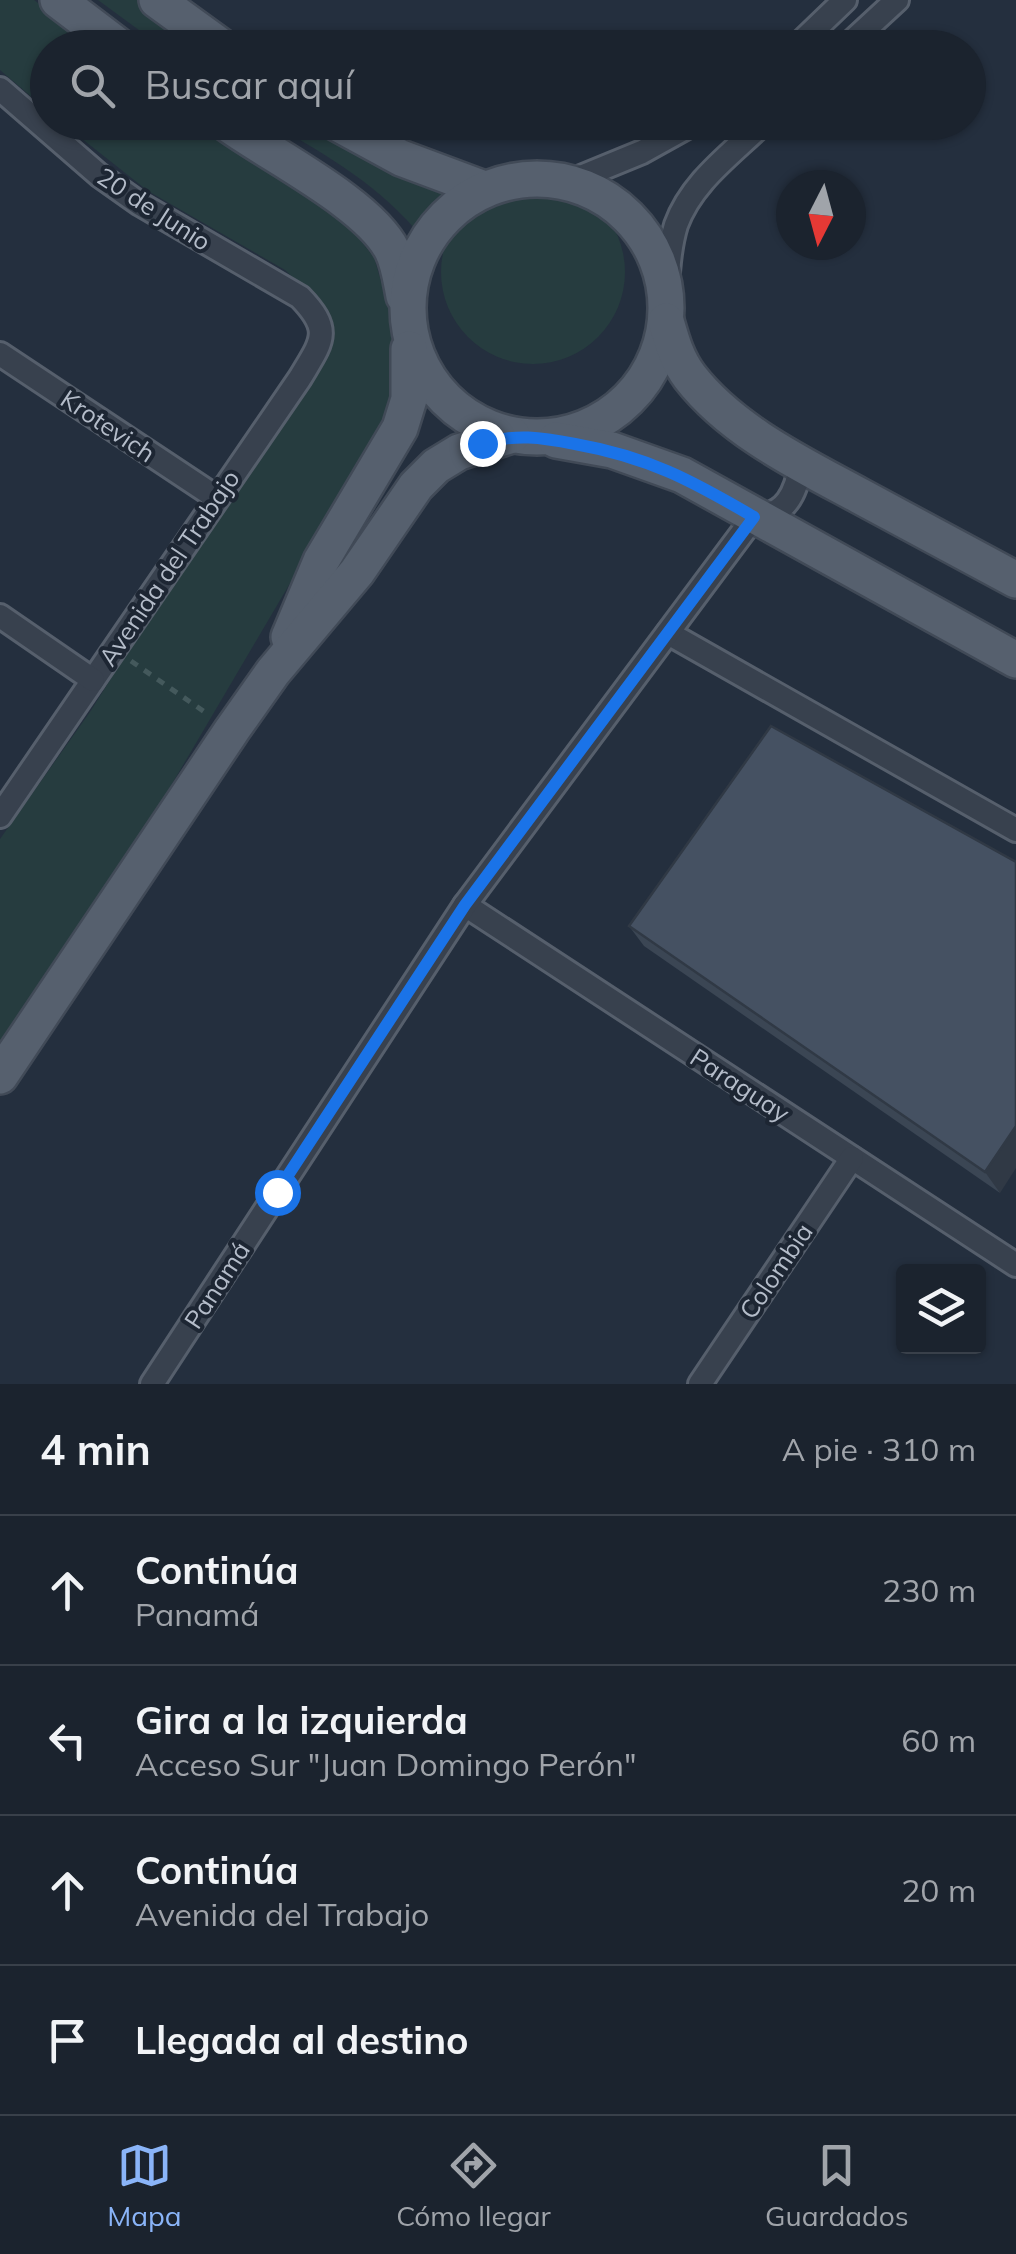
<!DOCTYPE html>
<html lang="es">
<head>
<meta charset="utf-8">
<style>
	:root { --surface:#1b232e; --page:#242b36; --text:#f1f3f6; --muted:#a0a4aa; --line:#39404a; --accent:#8ab4f8 }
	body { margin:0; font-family:Mulish,sans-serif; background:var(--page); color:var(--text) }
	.controls { position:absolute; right:30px; bottom:30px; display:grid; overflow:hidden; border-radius:10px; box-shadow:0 2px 8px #0004 }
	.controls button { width:90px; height:90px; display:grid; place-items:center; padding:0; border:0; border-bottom:2px solid var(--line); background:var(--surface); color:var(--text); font:50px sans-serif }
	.compass { position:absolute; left:776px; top:170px; width:90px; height:90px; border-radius:50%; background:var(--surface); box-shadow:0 2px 8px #0004; rotate:186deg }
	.stop { position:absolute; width:30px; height:30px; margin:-22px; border:8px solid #1a73e8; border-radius:50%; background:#fff }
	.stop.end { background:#1a73e8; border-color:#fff; box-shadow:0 2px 10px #0008 }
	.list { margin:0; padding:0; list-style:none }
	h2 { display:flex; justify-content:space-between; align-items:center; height:130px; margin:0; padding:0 40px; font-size:42px }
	h2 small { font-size:32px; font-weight:400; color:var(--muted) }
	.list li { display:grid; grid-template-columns:65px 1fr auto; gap:30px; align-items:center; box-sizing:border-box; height:150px; padding:0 40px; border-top:2px solid var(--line) }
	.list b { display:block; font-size:38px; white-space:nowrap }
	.list p { margin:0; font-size:32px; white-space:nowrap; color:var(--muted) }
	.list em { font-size:32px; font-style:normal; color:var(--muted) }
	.icon { flex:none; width:55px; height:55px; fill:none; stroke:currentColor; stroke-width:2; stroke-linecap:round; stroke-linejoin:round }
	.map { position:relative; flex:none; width:1016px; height:1384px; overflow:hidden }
	.search { position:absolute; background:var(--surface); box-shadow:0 2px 8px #0004; left:30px; right:30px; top:30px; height:110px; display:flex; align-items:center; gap:25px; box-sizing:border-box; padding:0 35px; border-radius:55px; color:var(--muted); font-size:38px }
	.sheet { height:730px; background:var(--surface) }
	nav { display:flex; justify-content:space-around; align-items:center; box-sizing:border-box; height:140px; border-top:2px solid var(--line); background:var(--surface); font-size:28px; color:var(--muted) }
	nav a { display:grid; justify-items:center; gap:5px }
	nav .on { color:var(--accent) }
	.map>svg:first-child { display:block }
	.green { fill:#263c3f }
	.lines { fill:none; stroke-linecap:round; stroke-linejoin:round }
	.street-casing { stroke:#565f6c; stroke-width:28 }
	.primary-casing { stroke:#414a57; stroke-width:40 }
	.path { stroke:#44595c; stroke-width:5; stroke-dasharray:8 8; stroke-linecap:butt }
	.street { stroke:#38414e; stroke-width:22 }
	.primary { stroke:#56606e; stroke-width:35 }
	.wall { fill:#3b4654 }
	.shaded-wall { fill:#303945 }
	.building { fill:#455162; stroke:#303945; stroke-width:2.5 }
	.route { stroke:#1a73e8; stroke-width:12 }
	.labels { text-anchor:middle; stroke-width:8; stroke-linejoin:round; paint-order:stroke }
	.street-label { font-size:25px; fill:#b4bcc9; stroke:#1d2633 }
</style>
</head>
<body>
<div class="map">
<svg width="1016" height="1384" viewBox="0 0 1016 1384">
	<rect width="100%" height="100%" fill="#242f3e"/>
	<g class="green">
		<polygon points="0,0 34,0 98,47 48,48 47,110 0,70"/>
		<polygon points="98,0 139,0 164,22 202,47 162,47"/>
		<polygon points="62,123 203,123 341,217 374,257 395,330 395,371 391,407 379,439 349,483 129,857 0,1051 0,839 90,712 319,346 304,288 285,270 148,191"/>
		<path d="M272,123h43l57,38 77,29 -19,26 -6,23c-47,-56 -91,-79 -152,-116z"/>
		<circle cx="533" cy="272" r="92"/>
	</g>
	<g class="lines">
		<g class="street-casing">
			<g id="street">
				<polyline points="795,48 845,0"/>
				<polyline points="845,48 897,0"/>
				<path d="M0,89l99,86 41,29 160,93c33,34 22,44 0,81l-300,438"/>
				<polyline points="569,182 642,152 696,122"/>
				<path d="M666,297c2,-24 3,-49 10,-72 16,-44 56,-71 88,-103"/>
				<polyline points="0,354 217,498"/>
				<polyline points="0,616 93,680"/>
				<polyline points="668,633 1016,830"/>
				<polyline points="465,905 1016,1265"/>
				<path d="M152,1384l313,-479 289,-388c32,-1 42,-24 47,-53"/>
				<polyline points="700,1384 852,1158"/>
			</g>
		</g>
		<g class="primary-casing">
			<g id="primary">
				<polyline points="58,0 121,48"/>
				<polyline points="157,0 223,48"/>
				<path d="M225,122c45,33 143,81 167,128 7,14 9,31 12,46"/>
				<polyline points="335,122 401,158 484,189"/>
				<circle cx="537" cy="308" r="129"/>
				<path d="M666,321c6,21 11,39 24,56 42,54 111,87 170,119 52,28 104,56 156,84"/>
				<polyline points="556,440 612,450 682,475 1016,660"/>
				<polyline points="289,637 321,561 400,428 409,399 409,349"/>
				<polyline points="0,1076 232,730 273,672 357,572 416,486 436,466 459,452 512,435"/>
			</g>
		</g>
		<polyline class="path" points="131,661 209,715"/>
		<use href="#street" class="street"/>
		<use href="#primary" class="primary"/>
	</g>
	<polygon class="wall" points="771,726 1000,1193 644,946 629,926"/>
	<polygon class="shaded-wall" points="1016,1126 1016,1168 1000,1193 985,1172"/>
	<polygon class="building" points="771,726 1016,862 1016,1126 985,1172 629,926"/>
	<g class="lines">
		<path class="route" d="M277,1192l188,-287 289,-388c-63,-37 -106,-60 -179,-73 -35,-7 -58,-10 -93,-1"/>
	</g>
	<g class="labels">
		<g class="street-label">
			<text transform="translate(154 209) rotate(33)" y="9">20 de Junio</text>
			<text transform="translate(108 426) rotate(34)" y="9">Krotevich</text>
			<text transform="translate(169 568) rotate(-56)" y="9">Avenida del Trabajo</text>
			<text transform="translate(740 1085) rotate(33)" y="9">Paraguay</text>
			<text transform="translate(776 1271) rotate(-56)" y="9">Colombia</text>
			<text transform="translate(217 1285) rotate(-57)" y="9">Panamá</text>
		</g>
	</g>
</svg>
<div class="controls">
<button><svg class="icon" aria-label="layers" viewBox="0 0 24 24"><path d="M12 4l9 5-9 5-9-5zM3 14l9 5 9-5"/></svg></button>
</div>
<svg class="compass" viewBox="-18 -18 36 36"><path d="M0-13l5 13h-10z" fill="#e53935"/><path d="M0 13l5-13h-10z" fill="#a0a4aa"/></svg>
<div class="stop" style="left:277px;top:1192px"></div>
<div class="stop end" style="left:482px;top:443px"></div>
<div class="search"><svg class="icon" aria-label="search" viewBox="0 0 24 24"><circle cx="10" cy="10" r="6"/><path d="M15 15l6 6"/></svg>Buscar aquí</div>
</div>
<section class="sheet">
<h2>4 min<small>A pie · 310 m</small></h2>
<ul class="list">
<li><svg class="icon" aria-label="ahead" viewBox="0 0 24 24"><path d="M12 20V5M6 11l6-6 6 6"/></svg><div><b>Continúa</b><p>Panamá</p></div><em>230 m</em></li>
<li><svg class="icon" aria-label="left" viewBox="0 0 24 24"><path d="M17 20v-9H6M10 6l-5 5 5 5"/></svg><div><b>Gira a la izquierda</b><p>Acceso Sur &quot;Juan Domingo Perón&quot;</p></div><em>60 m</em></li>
<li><svg class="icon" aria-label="ahead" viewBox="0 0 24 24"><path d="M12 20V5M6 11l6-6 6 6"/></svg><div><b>Continúa</b><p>Avenida del Trabajo</p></div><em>20 m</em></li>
<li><svg class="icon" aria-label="arrive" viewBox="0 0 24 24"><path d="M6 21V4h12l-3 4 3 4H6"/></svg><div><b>Llegada al destino</b></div></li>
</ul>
</section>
<nav>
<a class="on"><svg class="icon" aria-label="map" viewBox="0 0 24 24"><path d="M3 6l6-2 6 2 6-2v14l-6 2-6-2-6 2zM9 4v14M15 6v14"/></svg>Mapa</a>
<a><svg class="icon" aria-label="directions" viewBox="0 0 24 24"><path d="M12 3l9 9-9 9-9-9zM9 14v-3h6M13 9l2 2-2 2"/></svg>Cómo llegar</a>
<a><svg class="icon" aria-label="saved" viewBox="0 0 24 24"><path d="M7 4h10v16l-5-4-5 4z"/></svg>Guardados</a>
</nav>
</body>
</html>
